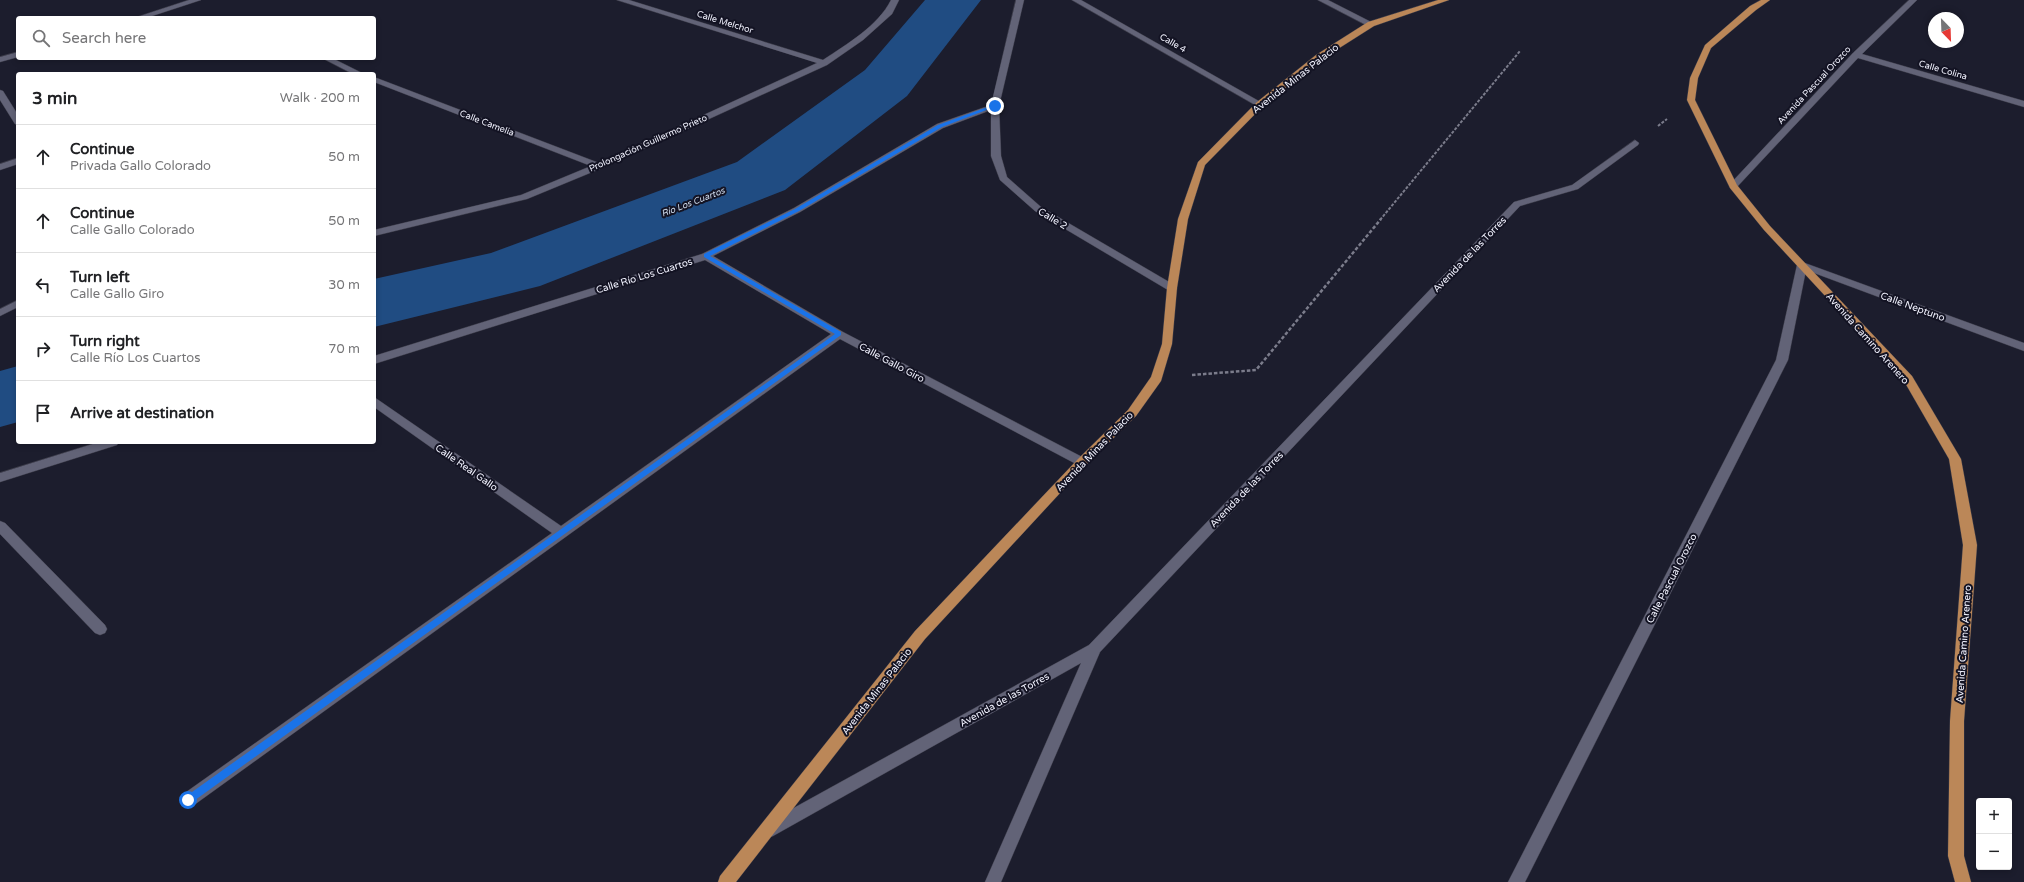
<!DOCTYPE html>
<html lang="en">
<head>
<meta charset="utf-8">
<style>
	:root { --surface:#fff; --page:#f6f6f6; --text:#202124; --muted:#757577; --line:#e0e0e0 }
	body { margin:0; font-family:"Varela Round",sans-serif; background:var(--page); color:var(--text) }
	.controls { position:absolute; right:12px; bottom:12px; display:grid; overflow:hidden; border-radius:4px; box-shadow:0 2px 6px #0003 }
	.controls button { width:36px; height:36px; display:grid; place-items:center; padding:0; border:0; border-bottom:1px solid var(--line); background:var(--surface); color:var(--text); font:20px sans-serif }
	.compass { position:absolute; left:1928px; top:12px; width:36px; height:36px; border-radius:50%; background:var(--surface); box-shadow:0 2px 6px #0003; rotate:157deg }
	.stop { position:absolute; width:12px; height:12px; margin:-9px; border:3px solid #1a73e8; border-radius:50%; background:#fff }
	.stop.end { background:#1a73e8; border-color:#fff; box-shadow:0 1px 4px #0008 }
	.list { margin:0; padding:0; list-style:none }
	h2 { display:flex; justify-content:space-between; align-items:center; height:52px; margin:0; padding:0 16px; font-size:17px }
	h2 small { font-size:13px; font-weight:400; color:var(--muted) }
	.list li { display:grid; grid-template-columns:26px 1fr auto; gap:12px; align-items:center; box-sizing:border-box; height:64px; padding:0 16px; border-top:1px solid var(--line) }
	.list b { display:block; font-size:15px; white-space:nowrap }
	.list p { margin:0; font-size:13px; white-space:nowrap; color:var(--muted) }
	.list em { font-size:13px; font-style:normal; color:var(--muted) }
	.icon { flex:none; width:22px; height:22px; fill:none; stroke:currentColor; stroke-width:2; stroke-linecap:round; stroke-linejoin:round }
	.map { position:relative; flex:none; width:2024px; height:882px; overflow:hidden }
	.search { position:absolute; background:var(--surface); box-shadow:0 2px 6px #0003; left:16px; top:16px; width:360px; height:44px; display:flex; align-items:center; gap:10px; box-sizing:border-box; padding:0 14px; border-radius:4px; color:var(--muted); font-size:15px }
	.panel { position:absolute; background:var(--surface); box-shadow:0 2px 6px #0003; left:16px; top:72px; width:360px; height:372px; border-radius:4px }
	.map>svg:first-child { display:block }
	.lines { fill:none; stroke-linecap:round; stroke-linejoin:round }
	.river { fill:#204c82; fill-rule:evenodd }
	.minor-casing { stroke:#3b3b48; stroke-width:1 }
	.major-casing { stroke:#3b3b48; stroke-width:1 }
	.path-far1 { stroke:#7b7c8b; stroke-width:2; stroke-dasharray:3 1.5; stroke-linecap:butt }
	.path { stroke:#7b7c8b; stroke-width:2.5; stroke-dasharray:3.5 2; stroke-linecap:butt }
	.minor { fill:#626377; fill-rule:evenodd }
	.major { fill:#bb8758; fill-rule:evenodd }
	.route { fill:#1a73e8 }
	.labels { text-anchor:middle; stroke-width:4; stroke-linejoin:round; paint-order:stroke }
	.far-street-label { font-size:9px; fill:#f2f3ff; stroke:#131323 }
	.far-water-label { font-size:9px; font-style:italic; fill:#d2deef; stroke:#131323 }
	.street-label { font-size:10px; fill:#f2f3ff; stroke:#131323 }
</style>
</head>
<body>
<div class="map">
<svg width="2024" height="882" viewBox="0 0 2024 882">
	<rect width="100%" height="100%" fill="#1c1d2d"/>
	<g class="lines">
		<g class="river">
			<polygon points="925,0 981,0 907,96 785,190 540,286 374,327 374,279 491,253 737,162 865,70"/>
			<polygon points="18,366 18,422 0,427 0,371"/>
		</g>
		<g class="minor-casing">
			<g id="minor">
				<polygon points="189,0 201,0 146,18 134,18"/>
				<path d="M617,0h12l194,60c24,-16 55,-34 68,-60h8l-7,14 -29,26 -36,25 -225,103 -75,31 -153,37v-6l147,-35 70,-29 -217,-84v-5l225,86 218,-100z"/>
				<polygon points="1016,0 1024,0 999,106 1001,156 1007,177 1041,207 1176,286 1177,288 1176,290 1168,290 1035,211 1000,180 991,156 991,110 943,128 800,212 713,256 843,332 1086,459 1088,462 1086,465 1078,465 840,339 194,805 188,807 182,805 180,800 182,795 552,533 374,407 374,397 561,526 831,334 705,260 374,364 374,356 702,254 794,208 937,124 991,105"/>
				<polygon points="1072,0 1081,0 1264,104 1263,106 1257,106"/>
				<polygon points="1318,0 1328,0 1375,24 1368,26"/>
				<polygon points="1909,0 1917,0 1862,54 2024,101 2024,107 1858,58 1736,188 1730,188 1730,184 1853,53"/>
				<polygon points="18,52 18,57 0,62 0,57"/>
				<polygon points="322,58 332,58 364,74 353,74"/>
				<polygon points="0,90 3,91 18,115 18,125 15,124 0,100"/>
				<polygon points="1635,140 1639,143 1638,145 1578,189 1520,206 1100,652 1001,882 985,882 1081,663 773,836 767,838 761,836 759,831 761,826 1089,645 1514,202 1572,185"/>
				<polygon points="18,158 18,164 0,170 0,164"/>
				<polygon points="1802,262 2024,343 2024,351 1806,270 1788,360 1525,882 1508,882 1776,360 1797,265"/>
				<polygon points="18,300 18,307 0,316 0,309"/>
				<polygon points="99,442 119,442 117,445 0,482 0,473"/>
				<polygon points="0,521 5,523 105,625 107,629 105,633 100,635 95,633 0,534"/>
			</g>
		</g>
		<g class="major-casing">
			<g id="major">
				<polygon points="1438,0 1449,0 1374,26 1322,59 1263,106 1205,165 1188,219 1177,288 1172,344 1161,381 1136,416 1086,465 925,639 736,882 718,882 720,876 915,631 1078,459 1128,410 1151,377 1162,344 1167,288 1178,219 1198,162 1257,102 1316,55 1368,22"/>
				<polygon points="1761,0 1770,0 1756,10 1711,48 1698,78 1695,100 1737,185 1770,226 1912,376 1961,459 1977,545 1964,721 1964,856 1971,882 1955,882 1948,856 1950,721 1963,545 1949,459 1904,381 1764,230 1730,188 1687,100 1690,78 1705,45 1750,6"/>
			</g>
		</g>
		<g class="path-far1">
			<polyline points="1658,126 1667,119"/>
			<polyline points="1380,220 1520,51"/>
		</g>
		<polyline class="path" points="1192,375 1256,370 1381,219"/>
		<use href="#minor" class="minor"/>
		<use href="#major" class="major"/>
	</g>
	<polygon class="route" points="993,105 997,106 942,127 799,211 710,256 841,332 841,335 191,803 185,803 185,797 835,334 704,257 704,254 795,209 938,125"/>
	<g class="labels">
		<g class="far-street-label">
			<text transform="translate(725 22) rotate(17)" y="3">Calle Melchor</text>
			<text transform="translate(1173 43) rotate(30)" y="3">Calle 4</text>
			<text transform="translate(1943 70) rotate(16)" y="3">Calle Colina</text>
			<text transform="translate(1814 85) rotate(-47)" y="3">Avenida Pascual Orozco</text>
			<text transform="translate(487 123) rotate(21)" y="3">Calle Camelia</text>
			<text transform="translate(648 143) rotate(-24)" y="3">Prolongación Guillermo Prieto</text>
		</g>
		<g class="far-water-label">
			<text transform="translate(693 202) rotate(-21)" y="3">Río Los Cuartos</text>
		</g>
		<g class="street-label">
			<text transform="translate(1295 78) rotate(-38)" y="4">Avenida Minas Palacio</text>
			<text transform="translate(1053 218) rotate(31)" y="4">Calle 2</text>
			<text transform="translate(1469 254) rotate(-46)" y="4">Avenida de las Torres</text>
			<text transform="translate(644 275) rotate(-17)" y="4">Calle Río Los Cuartos</text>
			<text transform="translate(1913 306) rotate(20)" y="4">Calle Neptuno</text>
			<text transform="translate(1868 338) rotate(48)" y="4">Avenida Camino Arenero</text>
			<text transform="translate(892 362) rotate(28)" y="4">Calle Gallo Giro</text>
			<text transform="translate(1094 451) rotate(-46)" y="4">Avenida Minas Palacio</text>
			<text transform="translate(467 467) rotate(35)" y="4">Calle Real Gallo</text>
			<text transform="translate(1246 489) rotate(-46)" y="4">Avenida de las Torres</text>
			<text transform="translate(1671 578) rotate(-63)" y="4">Calle Pascual Orozco</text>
			<text transform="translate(1963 644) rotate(-86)" y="4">Avenida Camino Arenero</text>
			<text transform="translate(876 691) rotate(-52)" y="4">Avenida Minas Palacio</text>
			<text transform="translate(1004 699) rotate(-29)" y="4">Avenida de las Torres</text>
		</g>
	</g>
</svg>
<div class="controls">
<button>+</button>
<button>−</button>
</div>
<svg class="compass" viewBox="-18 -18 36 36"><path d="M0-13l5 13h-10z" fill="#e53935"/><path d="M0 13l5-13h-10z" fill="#757577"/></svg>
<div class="stop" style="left:188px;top:800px"></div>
<div class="stop end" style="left:995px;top:106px"></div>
<div class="search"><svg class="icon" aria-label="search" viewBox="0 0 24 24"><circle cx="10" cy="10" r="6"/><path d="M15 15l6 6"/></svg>Search here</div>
<section class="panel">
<h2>3 min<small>Walk · 200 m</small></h2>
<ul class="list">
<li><svg class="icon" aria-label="ahead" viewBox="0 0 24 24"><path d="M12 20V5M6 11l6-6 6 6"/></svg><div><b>Continue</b><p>Privada Gallo Colorado</p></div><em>50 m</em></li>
<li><svg class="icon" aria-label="ahead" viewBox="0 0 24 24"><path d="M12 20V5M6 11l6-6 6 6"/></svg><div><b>Continue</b><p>Calle Gallo Colorado</p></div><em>50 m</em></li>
<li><svg class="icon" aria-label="left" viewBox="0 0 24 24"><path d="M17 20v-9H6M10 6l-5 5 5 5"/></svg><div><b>Turn left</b><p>Calle Gallo Giro</p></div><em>30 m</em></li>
<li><svg class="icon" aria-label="right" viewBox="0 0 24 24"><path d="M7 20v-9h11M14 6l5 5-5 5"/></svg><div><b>Turn right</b><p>Calle Río Los Cuartos</p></div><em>70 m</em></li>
<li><svg class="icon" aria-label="arrive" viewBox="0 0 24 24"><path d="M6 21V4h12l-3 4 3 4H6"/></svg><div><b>Arrive at destination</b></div></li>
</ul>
</section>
</div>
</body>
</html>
